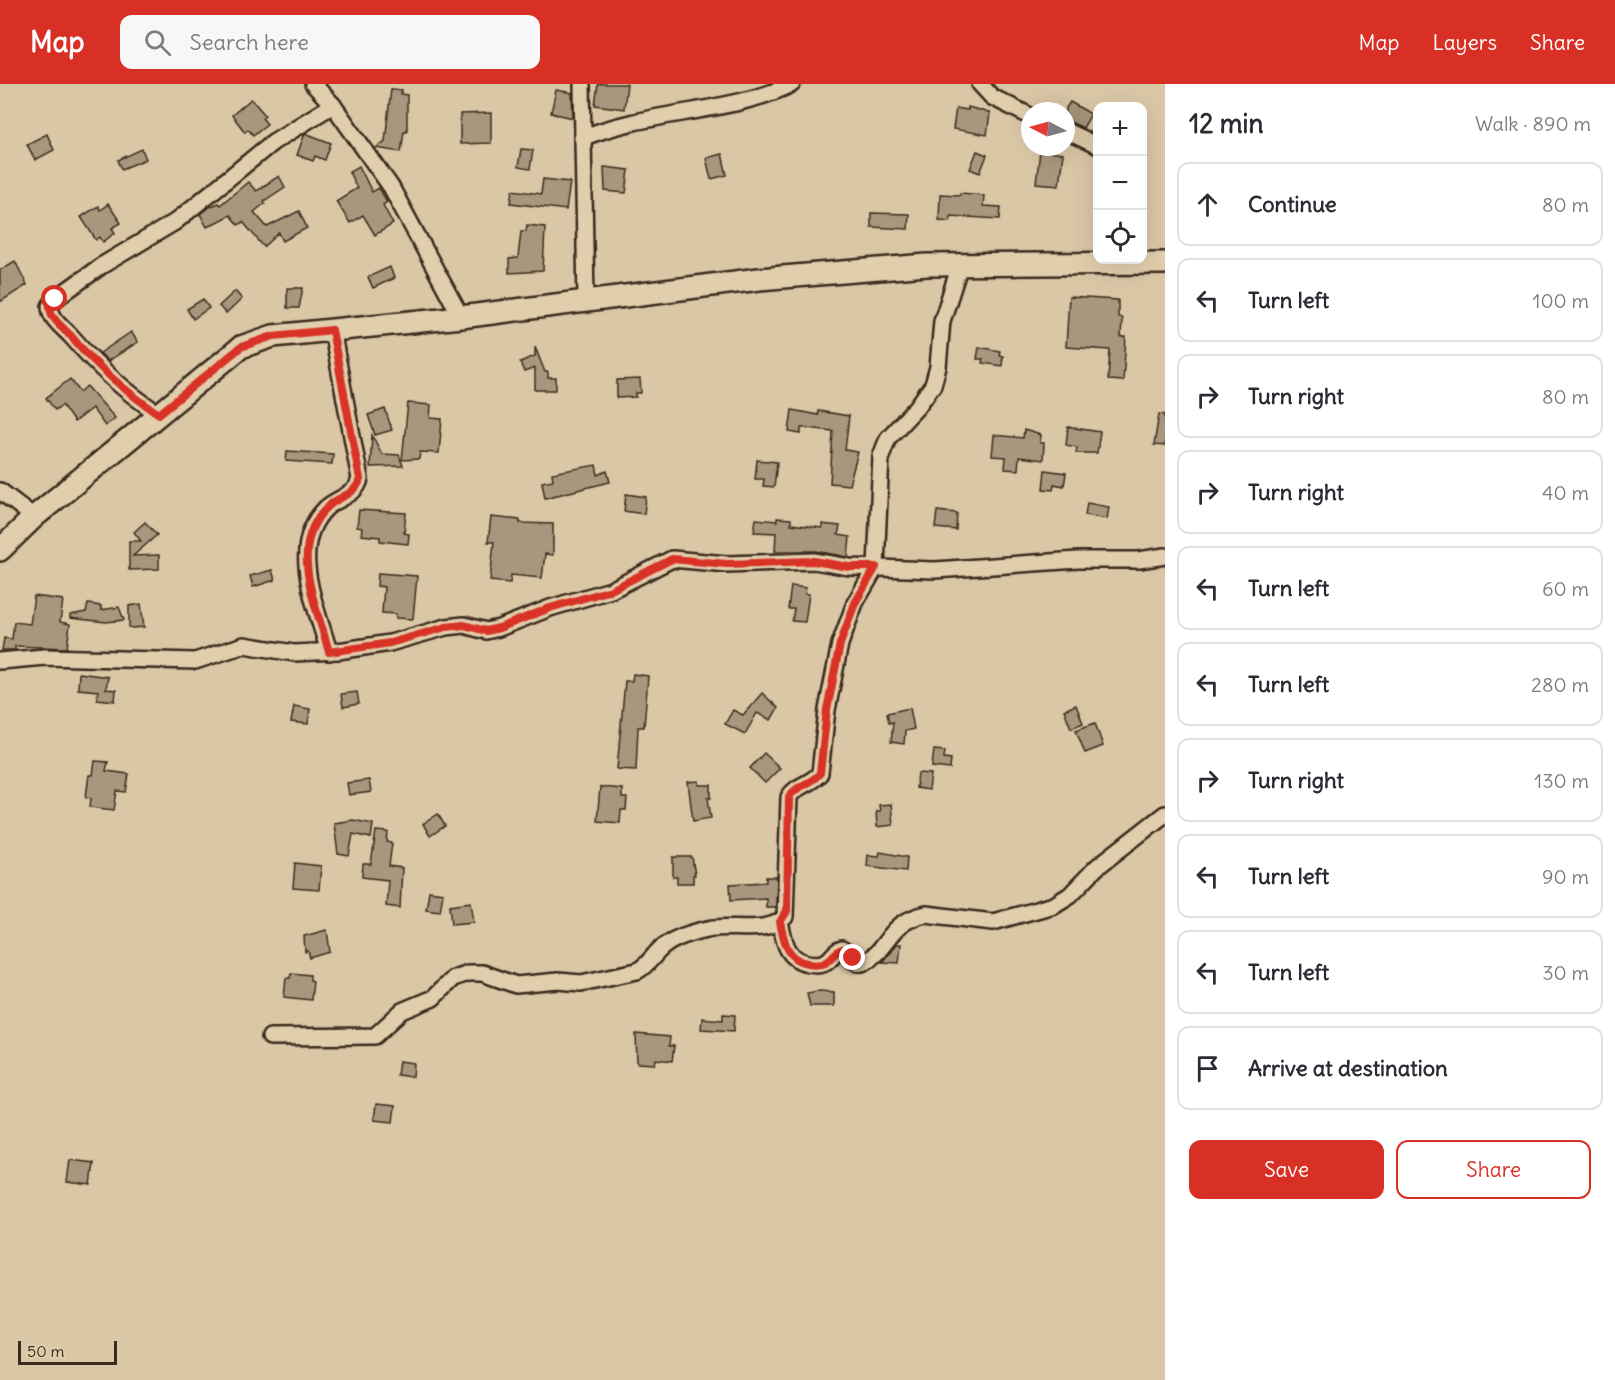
<!DOCTYPE html>
<html lang="en">
<head>
<meta charset="utf-8">
<style>
	:root { --surface:#fff; --page:#f7f7f7; --text:#2b2b33; --muted:#7c7c81; --line:#e1e1e2; --accent:#d93025 }
	body { margin:0; font-family:Delius,sans-serif; background:var(--page); color:var(--text) }
	.controls { position:absolute; right:18px; top:18px; display:grid; overflow:hidden; border-radius:12px; box-shadow:0 6px 24px #0002 }
	.controls button { width:54px; height:54px; display:grid; place-items:center; padding:0; border:0; border-bottom:2px solid var(--line); background:var(--surface); color:var(--text); font:30px sans-serif }
	.compass { position:absolute; left:1021px; top:18px; width:54px; height:54px; border-radius:50%; background:var(--surface); box-shadow:0 6px 24px #0002; rotate:276deg }
	.scale { position:absolute; left:18px; bottom:15px; width:99px; box-sizing:border-box; padding-left:6px; border:3px solid #3b2a1e; border-top:0; font-size:16px; line-height:21px; white-space:nowrap; color:#3b2a1e; -webkit-text-stroke:4px #e1ceac; paint-order:stroke }
	.stop { position:absolute; width:18px; height:18px; margin:-14px; border:4px solid #d93025; border-radius:50%; background:#fff }
	.stop.end { background:#d93025; border-color:#fff; box-shadow:0 2px 6px #0008 }
	.list { margin:0; padding:0; list-style:none }
	h2 { display:flex; justify-content:space-between; align-items:center; height:78px; margin:0; padding:0 24px; font-size:26px }
	h2 small { font-size:20px; font-weight:400; color:var(--muted) }
	.list li { display:grid; grid-template-columns:39px 1fr auto; gap:18px; align-items:center; box-sizing:border-box; height:84px; margin:0 12px 12px; padding:0 12px; border:2px solid var(--line); border-radius:12px }
	.list b { display:block; font-size:22px; white-space:nowrap }
	.list em { font-size:20px; font-style:normal; color:var(--muted) }
	.actions { display:flex; gap:12px; padding:18px 24px }
	.actions a { flex:1; padding:14px 0; border:2px solid var(--accent); border-radius:12px; text-align:center; font-size:21px; color:var(--accent) }
	.actions .main { background:var(--accent); color:#fff }
	.icon { flex:none; width:33px; height:33px; fill:none; stroke:currentColor; stroke-width:2; stroke-linecap:round; stroke-linejoin:round }
	.map { position:relative; flex:none; width:1165px; height:1296px; overflow:hidden }
	header { display:flex; align-items:center; gap:36px; box-sizing:border-box; height:84px; padding:0 30px; background:var(--accent); color:#fff }
	header strong { font-size:28px }
	nav { display:flex; gap:33px; margin-inline-start:auto; font-size:21px }
	.search { width:420px; height:54px; background:var(--page); display:flex; align-items:center; gap:15px; box-sizing:border-box; padding:0 21px; border-radius:12px; color:var(--muted); font-size:22px }
	main { display:flex }
	aside { flex:1; background:var(--surface) }
	.map>svg:first-child { display:block }
	.building { fill:#a9977d; stroke:#3b2a1e; stroke-width:1.5 }
	.lines { fill:none; stroke-linecap:round; stroke-linejoin:round }
	.minor-casing { stroke:#3b2a1e; stroke-width:20 }
	.secondary-casing { stroke:#3b2a1e; stroke-width:26 }
	.minor { stroke:#e1ceac; stroke-width:15 }
	.secondary { stroke:#e1ceac; stroke-width:21 }
	.route { stroke:#d93025; stroke-width:8 }
</style>
</head>
<body>
<header>
<strong>Map</strong>
<div class="search"><svg class="icon" aria-label="search" viewBox="0 0 24 24"><circle cx="10" cy="10" r="6"/><path d="M15 15l6 6"/></svg>Search here</div>
<nav><a>Map</a><a>Layers</a><a>Share</a></nav>
</header>
<main>
<div class="map">
<svg width="1165" height="1296" viewBox="0 0 1165 1296">
	<rect width="100%" height="100%" fill="#dac7a6"/>
	<filter id="ink" filterUnits="userSpaceOnUse"><feTurbulence type="fractalNoise" baseFrequency=".0167" numOctaves="2"/><feDisplacementMap in="SourceGraphic" scale="12" xChannelSelector="R" yChannelSelector="G"/><feConvolveMatrix kernelMatrix="1 2 1 2 8 2 1 2 1" color-interpolation-filters="sRGB"/></filter>
	<g filter="url(#ink)">
		<g class="building">
			<polygon points="598,0 627,0 624,25 595,21"/>
			<polygon points="391,5 402,6 401,10 407,11 407,47 404,47 401,68 376,64 385,57"/>
			<polygon points="556,6 572,9 573,34 551,29"/>
			<polygon points="251,15 265,31 262,34 267,40 253,51 248,45 245,48 232,31"/>
			<polygon points="1070,18 1091,30 1083,44 1066,36 1066,24"/>
			<polygon points="968,23 990,29 987,51 953,45 956,24 968,26"/>
			<polygon points="491,29 491,59 460,60 460,30"/>
			<polygon points="305,49 331,59 325,76 315,72 313,77 297,71"/>
			<polygon points="47,50 54,66 35,76 27,60"/>
			<polygon points="142,65 146,75 122,85 118,76"/>
			<polygon points="521,65 533,66 530,85 518,83"/>
			<polygon points="977,67 987,71 980,89 970,85"/>
			<polygon points="1040,67 1063,70 1059,101 1036,99"/>
			<polygon points="722,70 727,91 711,95 706,74"/>
			<polygon points="359,82 372,108 379,104 387,118 383,121 393,140 375,151 363,131 350,139 336,117 357,104 349,88"/>
			<polygon points="604,83 629,86 626,109 605,107"/>
			<polygon points="279,92 285,103 264,117 265,119 254,128 267,143 299,127 307,144 283,157 279,149 264,163 243,138 238,141 230,131 207,143 200,130 208,124 218,119 220,121 248,98 256,107"/>
			<polygon points="543,95 570,98 566,126 511,119 513,106 541,110"/>
			<polygon points="960,109 984,111 983,122 1001,123 1000,135 950,132 950,137 939,136 940,110 960,111"/>
			<polygon points="108,120 121,139 112,144 115,149 103,158 100,153 96,156 81,133 98,122 100,126"/>
			<polygon points="871,129 909,130 908,145 871,143"/>
			<polygon points="527,141 545,143 543,187 509,189 509,175 518,174 521,147 526,147"/>
			<polygon points="15,177 27,201 0,218 0,186"/>
			<polygon points="390,183 394,194 373,204 368,193"/>
			<polygon points="287,204 303,204 299,224 287,224"/>
			<polygon points="235,207 242,215 226,230 219,222"/>
			<polygon points="1069,213 1118,216 1118,233 1122,234 1121,253 1126,253 1123,297 1108,296 1110,266 1066,263"/>
			<polygon points="203,215 209,224 193,235 187,225"/>
			<polygon points="131,248 138,258 108,277 100,269"/>
			<polygon points="535,263 545,288 548,288 548,294 556,294 556,306 535,306 535,284 524,288 520,278 535,272"/>
			<polygon points="979,263 1000,267 999,271 1003,272 1002,282 982,279 983,275 977,275"/>
			<polygon points="70,295 80,308 87,302 115,334 105,342 92,324 74,338 62,321 55,326 46,314"/>
			<polygon points="640,295 641,309 636,309 636,313 617,314 617,296"/>
			<polygon points="408,319 431,321 430,334 442,335 439,369 420,368 419,375 402,376"/>
			<polygon points="385,325 392,346 375,351 368,331"/>
			<polygon points="792,326 818,331 818,327 849,332 845,366 858,368 849,401 830,399 833,347 807,344 801,344 801,350 789,348"/>
			<polygon points="1159,330 1165,331 1165,362 1154,361"/>
			<polygon points="1068,343 1100,348 1097,369 1076,369 1077,363 1066,361"/>
			<polygon points="1024,346 1041,351 1040,359 1044,359 1043,376 1019,373 1018,386 1005,385 1006,373 992,372 994,351 1023,354"/>
			<polygon points="372,351 382,370 399,371 403,382 370,383"/>
			<polygon points="287,367 333,370 332,380 286,377"/>
			<polygon points="757,376 777,378 774,403 763,402 764,395 755,395"/>
			<polygon points="596,381 598,391 607,387 610,398 545,414 542,398 553,396 552,389"/>
			<polygon points="1045,386 1066,389 1064,402 1054,400 1053,406 1043,405"/>
			<polygon points="626,410 646,413 644,430 624,427"/>
			<polygon points="1087,419 1109,423 1107,435 1085,431"/>
			<polygon points="359,426 406,429 404,449 409,450 408,460 380,457 380,453 361,451 362,444 357,443"/>
			<polygon points="937,427 957,429 956,446 935,444"/>
			<polygon points="491,433 520,436 520,439 553,440 553,471 545,470 542,494 511,491 510,499 490,497 494,458 488,458"/>
			<polygon points="777,434 791,435 791,440 822,444 822,440 840,442 838,451 850,453 848,473 816,467 775,467 776,449 754,448 756,435 777,437"/>
			<polygon points="145,438 157,451 133,472 159,471 159,485 129,486 129,457 141,457 134,448"/>
			<polygon points="272,486 275,496 253,503 250,492"/>
			<polygon points="378,489 417,492 413,535 396,534 396,530 382,529 384,503 377,502"/>
			<polygon points="791,502 806,504 805,510 809,510 805,538 792,537 794,525 788,525"/>
			<polygon points="34,512 63,516 60,538 70,540 67,564 15,562 15,566 2,566 4,554 12,555 14,538 30,540"/>
			<polygon points="88,520 101,522 101,526 119,523 124,536 106,538 70,534 70,531 86,528"/>
			<polygon points="141,520 144,543 132,544 129,543 129,522"/>
			<polygon points="79,589 108,593 106,605 116,606 115,617 97,615 98,607 78,605"/>
			<polygon points="633,590 648,592 644,643 638,643 636,686 617,685 625,597 632,597"/>
			<polygon points="357,608 359,620 343,623 341,610"/>
			<polygon points="762,609 778,624 771,636 757,629 745,650 725,640 733,626 743,631"/>
			<polygon points="1076,621 1083,639 1071,644 1064,626"/>
			<polygon points="294,622 310,625 308,640 291,638"/>
			<polygon points="910,624 914,645 905,647 904,660 891,658 893,638 889,639 887,629"/>
			<polygon points="1095,639 1103,662 1085,669 1076,646"/>
			<polygon points="934,666 945,667 944,674 951,675 950,685 932,683"/>
			<polygon points="764,669 780,684 765,699 750,684"/>
			<polygon points="95,677 108,678 106,687 129,690 126,708 117,707 114,726 90,723 91,714 86,713 89,691 93,691"/>
			<polygon points="918,689 931,690 929,706 916,704"/>
			<polygon points="369,696 371,708 349,711 347,699"/>
			<polygon points="699,697 699,701 711,701 711,714 708,714 711,734 693,737 688,698"/>
			<polygon points="600,703 622,705 622,714 627,714 626,726 621,726 620,739 597,737"/>
			<polygon points="891,720 893,741 877,743 876,727 880,727 879,721"/>
			<polygon points="438,730 445,742 430,752 423,740"/>
			<polygon points="353,736 373,740 371,754 353,750 349,772 338,770 334,739"/>
			<polygon points="376,747 388,748 387,758 392,759 389,782 402,784 400,824 386,822 388,796 362,793 363,780 371,780"/>
			<polygon points="880,768 907,773 906,787 867,782 868,771 879,772"/>
			<polygon points="673,773 692,773 695,791 693,791 693,799 677,799 677,793 673,793"/>
			<polygon points="295,779 321,782 319,806 293,804"/>
			<polygon points="766,793 777,793 776,823 766,823 766,814 731,816 730,800 766,798"/>
			<polygon points="429,807 443,809 440,827 426,825"/>
			<polygon points="471,818 474,838 452,840 450,821"/>
			<polygon points="327,846 330,868 310,874 308,867 305,868 304,852"/>
			<polygon points="897,860 901,860 899,879 882,878"/>
			<polygon points="291,889 310,891 310,896 313,897 311,916 284,913 286,894 290,894"/>
			<polygon points="818,907 834,908 834,922 810,922 807,909"/>
			<polygon points="723,930 735,931 734,947 701,945 702,934 723,936"/>
			<polygon points="636,950 670,953 669,962 674,962 672,977 656,975 655,980 637,979"/>
			<polygon points="399,977 414,979 413,993 397,991"/>
			<polygon points="376,1020 395,1022 393,1038 374,1036"/>
			<polygon points="70,1076 94,1079 91,1101 67,1098"/>
		</g>
		<g class="lines">
			<g class="minor-casing">
				<g id="minor">
					<polyline points="313,0 333,21 391,103 461,233"/>
					<polyline points="582,0 586,217"/>
					<polyline points="980,0 992,13 1030,32"/>
					<polyline points="1066,47 1098,62"/>
					<path d="M582,54c67,-28 148,-24 210,-54"/>
					<path d="M159,330c-35,-23 -60,-46 -88,-78 -8,-9 -21,-17 -21,-30l5,-7 46,-33 74,-44 98,-80 60,-37"/>
					<polyline points="0,407 34,433"/>
					<path d="M329,568c-12,-45 -42,-106 -3,-144 12,-11 30,-12 34,-29l-28,-149"/>
					<polyline points="0,577 45,573 195,577 244,561 294,569 338,567 390,559 446,543 464,541 486,547 499,544 550,524 611,506 672,475 727,480 814,477 849,483 935,486 1078,476 1139,476 1165,472"/>
					<path d="M780,838c4,18 6,37 28,41 6,1 13,2 19,-2 6,-4 7,-10 15,-12l16,14h5c26,-13 24,-41 63,-49l67,8 61,-17 16,-10 27,-28 68,-53"/>
					<path d="M270,953l105,-1 27,-25 31,-13 20,-20 15,-5h14l34,12 42,-4 23,2 56,-12c12,-6 17,-18 27,-25 13,-10 33,-15 49,-18 22,-3 55,6 72,-11l4,-120c7,-12 23,-13 31,-24l7,-63 13,-66 15,-41 21,-36 5,-111 7,-18 29,-31 16,-22 5,-18 4,-46 18,-56"/>
				</g>
			</g>
			<g class="secondary-casing">
				<polyline id="secondary" points="0,466 34,433 241,263 273,252 461,233 759,195 927,181 1165,179"/>
			</g>
			<use href="#minor" class="minor"/>
			<use href="#secondary" class="secondary"/>
		</g>
	</g>
	<g class="lines" filter="url(#ink)">
		<path class="route" d="M55,215l-5,7c0,13 13,21 21,30 27,32 53,55 88,78l82,-67 32,-11 59,-6 28,149c-4,16 -19,16 -30,26 -45,37 -13,101 -1,147l61,-9 56,-16 18,-2 22,6 13,-3 51,-20 61,-18 61,-31 55,5 87,-3 35,6h27l-21,36 -15,41 -13,66 -7,63c-8,11 -24,12 -31,24l-2,114 -7,11c4,18 6,37 28,41 6,1 13,2 19,-2 6,-3 8,-10 15,-12l11,9"/>
	</g>
</svg>
<div class="controls">
<button>+</button>
<button>−</button>
<button><svg class="icon" aria-label="locate" viewBox="0 0 24 24"><circle cx="12" cy="12" r="6"/><path d="M12 2v4M12 18v4M2 12h4M18 12h4"/></svg></button>
</div>
<svg class="compass" viewBox="-18 -18 36 36"><path d="M0-13l5 13h-10z" fill="#e53935"/><path d="M0 13l5-13h-10z" fill="#7c7c81"/></svg>
<div class="scale">50 m</div>
<div class="stop" style="left:55px;top:215px"></div>
<div class="stop end" style="left:853px;top:874px"></div>
</div>
<aside>
<h2>12 min<small>Walk · 890 m</small></h2>
<ul class="list">
<li><svg class="icon" aria-label="ahead" viewBox="0 0 24 24"><path d="M12 20V5M6 11l6-6 6 6"/></svg><div><b>Continue</b></div><em>80 m</em></li>
<li><svg class="icon" aria-label="left" viewBox="0 0 24 24"><path d="M17 20v-9H6M10 6l-5 5 5 5"/></svg><div><b>Turn left</b></div><em>100 m</em></li>
<li><svg class="icon" aria-label="right" viewBox="0 0 24 24"><path d="M7 20v-9h11M14 6l5 5-5 5"/></svg><div><b>Turn right</b></div><em>80 m</em></li>
<li><svg class="icon" aria-label="right" viewBox="0 0 24 24"><path d="M7 20v-9h11M14 6l5 5-5 5"/></svg><div><b>Turn right</b></div><em>40 m</em></li>
<li><svg class="icon" aria-label="left" viewBox="0 0 24 24"><path d="M17 20v-9H6M10 6l-5 5 5 5"/></svg><div><b>Turn left</b></div><em>60 m</em></li>
<li><svg class="icon" aria-label="left" viewBox="0 0 24 24"><path d="M17 20v-9H6M10 6l-5 5 5 5"/></svg><div><b>Turn left</b></div><em>280 m</em></li>
<li><svg class="icon" aria-label="right" viewBox="0 0 24 24"><path d="M7 20v-9h11M14 6l5 5-5 5"/></svg><div><b>Turn right</b></div><em>130 m</em></li>
<li><svg class="icon" aria-label="left" viewBox="0 0 24 24"><path d="M17 20v-9H6M10 6l-5 5 5 5"/></svg><div><b>Turn left</b></div><em>90 m</em></li>
<li><svg class="icon" aria-label="left" viewBox="0 0 24 24"><path d="M17 20v-9H6M10 6l-5 5 5 5"/></svg><div><b>Turn left</b></div><em>30 m</em></li>
<li><svg class="icon" aria-label="arrive" viewBox="0 0 24 24"><path d="M6 21V4h12l-3 4 3 4H6"/></svg><div><b>Arrive at destination</b></div></li>
</ul>
<div class="actions"><a class="main">Save</a><a>Share</a></div>
</aside>
</main>
</body>
</html>
